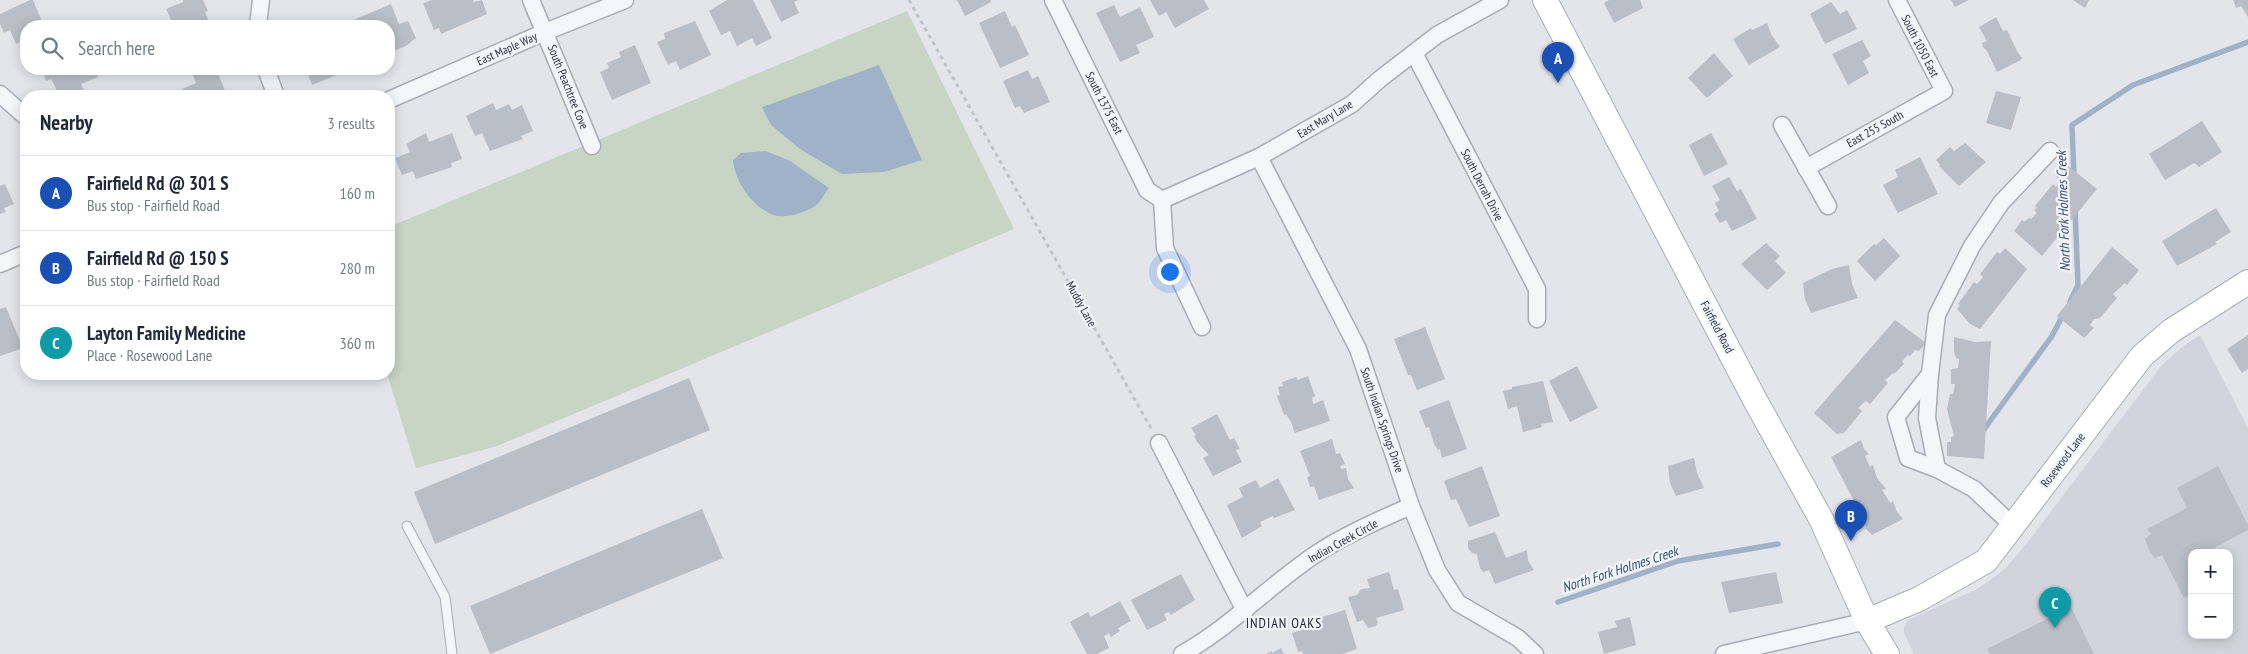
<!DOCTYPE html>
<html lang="en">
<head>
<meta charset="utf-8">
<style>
	:root { --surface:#fff; --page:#f2f2f3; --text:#1f2937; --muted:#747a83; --line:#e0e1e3; --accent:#c94e5b }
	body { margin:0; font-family:"PT Sans Narrow",sans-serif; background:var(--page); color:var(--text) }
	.controls { position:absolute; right:15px; bottom:15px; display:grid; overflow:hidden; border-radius:10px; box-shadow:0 2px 12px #0003 }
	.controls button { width:45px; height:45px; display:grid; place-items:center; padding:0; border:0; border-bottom:1px solid var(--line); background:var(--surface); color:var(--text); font:25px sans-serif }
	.you { position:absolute; left:1169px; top:271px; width:18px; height:18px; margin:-12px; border:4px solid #fff; border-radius:50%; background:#1a73e8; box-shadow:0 0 0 8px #1a73e833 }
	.badge { display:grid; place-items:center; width:32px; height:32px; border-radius:50%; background:var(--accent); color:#fff; font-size:16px; font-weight:700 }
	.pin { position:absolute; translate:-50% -41px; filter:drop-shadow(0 1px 2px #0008) }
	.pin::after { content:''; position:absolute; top:26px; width:18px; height:15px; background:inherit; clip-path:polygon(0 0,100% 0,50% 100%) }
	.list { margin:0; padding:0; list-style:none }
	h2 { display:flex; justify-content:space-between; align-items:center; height:65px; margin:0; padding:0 20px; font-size:21px }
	h2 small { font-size:16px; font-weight:400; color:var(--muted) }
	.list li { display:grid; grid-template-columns:32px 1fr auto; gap:15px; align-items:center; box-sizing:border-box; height:75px; padding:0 20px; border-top:1px solid var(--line) }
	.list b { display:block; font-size:19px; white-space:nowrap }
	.list p { margin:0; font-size:16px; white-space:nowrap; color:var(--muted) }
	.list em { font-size:16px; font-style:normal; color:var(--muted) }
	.icon { flex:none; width:28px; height:28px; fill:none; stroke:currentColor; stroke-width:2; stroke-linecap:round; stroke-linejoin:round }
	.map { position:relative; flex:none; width:2248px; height:654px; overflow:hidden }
	.search { position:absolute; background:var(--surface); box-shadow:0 2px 12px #0003; left:20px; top:20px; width:375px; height:55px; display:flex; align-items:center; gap:12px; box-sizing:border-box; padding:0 18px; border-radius:20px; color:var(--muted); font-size:19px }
	.panel { position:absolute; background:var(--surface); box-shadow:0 2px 12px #0003; left:20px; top:90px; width:375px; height:290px; border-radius:20px }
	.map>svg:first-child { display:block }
	.built { fill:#d1d4dc; fill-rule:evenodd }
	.green { fill:#c8d4c4 }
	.water { fill:#a0b2c8 }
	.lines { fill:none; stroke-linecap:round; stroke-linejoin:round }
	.stream { stroke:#a0b2c8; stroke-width:5.5 }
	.building { fill:#babec7 }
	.lane-casing { stroke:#a8acb4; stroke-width:11 }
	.street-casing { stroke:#a8acb4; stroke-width:19 }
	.secondary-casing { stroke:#a8acb4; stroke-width:26 }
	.path { stroke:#c0c3c9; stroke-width:3; stroke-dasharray:4 4; stroke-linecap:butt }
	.lane { stroke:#f5f6f9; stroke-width:9 }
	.street { stroke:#f5f6f9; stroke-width:16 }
	.secondary { stroke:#fff; stroke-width:24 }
	.labels { text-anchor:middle; stroke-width:4.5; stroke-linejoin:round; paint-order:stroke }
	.street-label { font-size:12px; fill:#2b3242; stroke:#f2f4f8 }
	.water-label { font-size:14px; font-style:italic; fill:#375074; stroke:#f2f4f8 }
	.neighbourhood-label { font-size:14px; letter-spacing:1px; fill:#1d2433; stroke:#f2f4f8 }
</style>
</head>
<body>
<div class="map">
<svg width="2248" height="654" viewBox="0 0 2248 654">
	<rect width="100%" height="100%" fill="#e3e5ea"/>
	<path class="built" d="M2200,335l48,93v226h-334l-10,-21v-6l4,-7 69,-31 28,-20 26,-31 130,-172 21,-19zM2192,553h37v82h-37z"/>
	<polygon class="green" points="907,11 1014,229 497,446 416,468 387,374 389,227"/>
	<g class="water">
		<polygon points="879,65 922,160 884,172 842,174 800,149 771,125 762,107"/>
		<path d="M766,151l24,10 39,27c-4,5 -8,14 -14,18 -11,7 -31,14 -44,8 -20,-9 -36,-33 -38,-54l8,-7z"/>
	</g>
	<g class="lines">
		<g class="stream">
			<polyline points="2074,177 2072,125 2133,85 2248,42"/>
			<polyline points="2070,302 2078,285 2075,208"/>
			<polyline points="1982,432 2052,336 2064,313"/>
			<polyline points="1558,602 1678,561 1778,544"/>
		</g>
	</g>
	<g class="building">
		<polygon points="30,0 33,0 44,26 26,26 26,51 24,52 20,42 16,44 10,30 4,33 0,24 0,14"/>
		<polygon points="183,0 203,0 208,11 205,12 211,26 174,26 166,9 183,2"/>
		<polygon points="432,0 473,0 474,2 482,0 487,14 441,34 439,28 434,30 423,3"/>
		<polygon points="727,0 753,0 772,38 756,46 752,38 737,46 730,31 721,35 709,11"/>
		<polygon points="770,0 799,0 794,2 799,13 781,22"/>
		<polygon points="957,0 990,0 991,2 965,16"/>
		<polygon points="1150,0 1204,0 1209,9 1175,28 1166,12 1159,16"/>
		<polygon points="1609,0 1640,0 1643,8 1614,23 1604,3"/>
		<polygon points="1951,0 1969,0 1955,7"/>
		<polygon points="2073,0 2089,0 2085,8"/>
		<polygon points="2233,0 2248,0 2248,17 2241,6 2236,8"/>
		<polygon points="1831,2 1840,14 1847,10 1857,29 1825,44 1810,14"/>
		<polygon points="391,4 399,24 408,21 416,38 406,46 389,53 389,26 354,26 351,21"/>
		<polygon points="1114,5 1120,17 1140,7 1154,37 1136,45 1140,53 1120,62 1096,13"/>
		<polygon points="1005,11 1012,27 1015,25 1029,55 1000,68 979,23"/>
		<polygon points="1996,17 2003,31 2007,30 2017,51 2022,58 2021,60 1997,72 1987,51 1983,47 1982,43 1987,41 1979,27"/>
		<polygon points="695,21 711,55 680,70 676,61 668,65 657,42 665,39 664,33"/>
		<polygon points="1767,23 1771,34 1780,47 1749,65 1733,39 1751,28 1752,30"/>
		<polygon points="1862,40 1871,56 1863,61 1869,73 1848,85 1832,54"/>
		<polygon points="635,45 651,83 612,100 600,72 609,68 607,63 621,57 619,52"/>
		<polygon points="1714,53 1733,76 1707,98 1688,78"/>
		<polygon points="42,69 94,69 98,77 81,84 85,93 78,96 60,96 51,79 46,81"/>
		<polygon points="204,69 213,69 216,75 218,74 227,95 185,96 182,89 196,83 192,73"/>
		<polygon points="306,69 343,69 344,72 312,85"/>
		<polygon points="1028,70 1032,79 1038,76 1050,102 1024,113 1020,106 1015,108 1003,81"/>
		<polygon points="1996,91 2021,97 2011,130 1986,123"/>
		<polygon points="493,103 496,110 509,104 512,110 522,105 533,131 521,136 523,139 490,151 482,133 475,136 466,116"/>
		<polygon points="2202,121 2222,152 2199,167 2194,163 2165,180 2149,154"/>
		<polygon points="426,133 429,142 452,133 462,159 451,163 452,167 416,179 413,171 402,175 395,158 410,152 406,144"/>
		<polygon points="1711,133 1728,164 1704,176 1689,145"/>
		<polygon points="1965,143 1986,162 1959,186 1939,166 1940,165 1936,160 1950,147 1954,151"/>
		<polygon points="1920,157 1938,194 1898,213 1883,185 1898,177 1895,170"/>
		<polygon points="2067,165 2097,189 2042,256 2014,231 2022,220 2024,222 2029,218 2031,219 2037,213 2034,210 2037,208 2035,206 2053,184 2056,187 2060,181 2056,177"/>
		<polygon points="1729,177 1737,191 1741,189 1757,219 1732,231 1726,220 1720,223 1714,214 1719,211 1715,203 1720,200 1712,186"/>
		<polygon points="5,184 14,204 4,208 6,212 0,214 0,186"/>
		<polygon points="2216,208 2231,232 2215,242 2217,244 2177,266 2162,241"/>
		<polygon points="1884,238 1900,256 1875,281 1857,261 1874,244 1876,245"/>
		<polygon points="1766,243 1780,256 1775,261 1786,273 1767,290 1741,264"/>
		<polygon points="2112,247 2139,270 2127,285 2125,283 2113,294 2117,298 2100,318 2094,319 2090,325 2094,328 2084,338 2057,316"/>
		<polygon points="2005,248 2027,269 1980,329 1970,324 1957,309 1960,305 1958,304 1974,282 1977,284 1983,277 1980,274 1997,252 2000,254"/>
		<polygon points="1849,265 1852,284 1858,298 1811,313 1805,299 1803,283 1832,269"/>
		<polygon points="26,306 26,322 20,309"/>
		<polygon points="6,307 23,348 0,356 0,309"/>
		<polygon points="1895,320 1926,343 1919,351 1915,350 1910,356 1908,355 1902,361 1904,364 1894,374 1893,373 1885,380 1888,383 1870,404 1866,401 1858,408 1862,411 1844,433 1837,434 1814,413"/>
		<polygon points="1425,327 1445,379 1417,390 1411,375 1408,375 1394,339"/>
		<polygon points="2248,335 2248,369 2242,373 2227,349"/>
		<polygon points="1954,337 1975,342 1991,341 1984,459 1947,456 1947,442 1951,442 1951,437 1954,436 1947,409 1950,394 1953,394 1955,384 1951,384 1951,369 1958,368 1959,359 1956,358 1954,352"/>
		<polygon points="1577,366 1598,408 1570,422 1549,381"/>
		<polygon points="1308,376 1315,396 1312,398 1313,404 1323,400 1330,421 1295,433 1291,422 1286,414 1284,415 1277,396 1280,395 1278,387 1283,386 1282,382 1296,377 1298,380"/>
		<polygon points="689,378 710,430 435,544 414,492"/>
		<polygon points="1543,381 1553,422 1541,424 1542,427 1523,432 1517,406 1508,409 1503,391 1512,389 1512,387"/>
		<polygon points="1449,400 1467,449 1442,458 1440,449 1438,450 1434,444 1429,427 1426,428 1419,411"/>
		<polygon points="1217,414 1230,440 1234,438 1240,449 1236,450 1242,462 1213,476 1203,458 1209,455 1197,442 1194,436 1196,435 1191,428"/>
		<polygon points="1332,439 1336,454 1340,453 1345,464 1340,466 1341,469 1346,468 1348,479 1354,488 1319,500 1314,486 1310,487 1309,483 1307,477 1310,476 1300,451"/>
		<polygon points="1861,440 1864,449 1869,454 1865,456 1870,467 1873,465 1877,478 1886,489 1882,490 1889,501 1891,503 1893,501 1897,512 1903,519 1872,535 1866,529 1864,520 1831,457"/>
		<polygon points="1694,458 1697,473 1704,488 1676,496 1670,483 1668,466"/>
		<polygon points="1482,466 1500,516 1469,527 1456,499 1451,500 1444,481"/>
		<polygon points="2218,466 2248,525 2248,530 2212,549 2214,553 2192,553 2192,594 2184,598 2162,555 2155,558 2149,550 2145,539 2151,534 2147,529 2187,508 2177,488"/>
		<polygon points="1278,478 1295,510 1274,518 1273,516 1260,522 1262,526 1242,538 1227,505 1243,497 1239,488 1256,480 1260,488"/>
		<polygon points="702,509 723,558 490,654 470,606"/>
		<polygon points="1495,532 1506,558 1527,550 1528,561 1534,570 1495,584 1489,570 1483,572 1480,568 1477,554 1472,553 1468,548 1468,541"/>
		<polygon points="1389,572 1394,590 1398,589 1404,610 1376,618 1378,622 1376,626 1368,628 1363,620 1357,622 1348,597 1357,595 1361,589 1370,588 1367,579"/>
		<polygon points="1776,572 1783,603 1729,613 1721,582"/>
		<polygon points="1181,574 1195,600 1171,615 1169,612 1164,614 1167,620 1147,630 1131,600"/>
		<polygon points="1120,601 1131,621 1118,628 1120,631 1111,637 1109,633 1104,636 1109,648 1097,654 1087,654 1070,622 1088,612 1091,617"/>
		<polygon points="2071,607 2094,654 1990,654 1987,649"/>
		<polygon points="1345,610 1357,649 1342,654 1303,654 1302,651 1298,652 1292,633 1312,626 1313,629 1317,628 1316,624 1320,622 1319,618"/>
		<polygon points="1630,617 1636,645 1604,654 1598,632 1617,627 1615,621"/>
		<polygon points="1281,648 1284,654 1266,654 1272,651 1272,653"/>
	</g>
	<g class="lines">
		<g class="lane-casing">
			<polyline id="lane" points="407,526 445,597 452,654"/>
		</g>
		<g class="street-casing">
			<g id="street">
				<polyline points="531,0 592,146"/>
				<polyline points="1053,0 1147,190 1162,200"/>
				<polyline points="258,26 261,0"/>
				<polyline points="1414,53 1537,289 1537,319"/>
				<polyline points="266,69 276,96"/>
				<polyline points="0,94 26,117"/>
				<polyline points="389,100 545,32 625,0"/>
				<polyline points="1782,125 1828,206"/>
				<polyline points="1259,157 1358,349 1411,506 1437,570 1458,603 1518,638 1535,654"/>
				<polyline points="1806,168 1944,91 1897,0"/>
				<polyline points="1162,200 1259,157 1352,104 1380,79 1437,35 1500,0"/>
				<polyline points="1162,200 1165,248 1202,327"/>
				<polyline points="0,264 26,253"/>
				<polyline points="1930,374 1896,417 1908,458 1937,469 1974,489 2013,526"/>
				<polyline points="1159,443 1245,611"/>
				<polyline points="1937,469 1927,418 1930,374 1937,315 1972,246 2001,203 2050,151"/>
				<path d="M1182,654c48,-27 86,-67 131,-98 29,-20 66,-36 98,-50"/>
				<polyline points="1724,654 1867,621"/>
			</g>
		</g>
		<g class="secondary-casing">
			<g id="secondary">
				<polyline points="1545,0 1755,400 1821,519 1867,621 1887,654"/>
				<polyline points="1867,621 1919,599 1986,561 2142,356 2171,331 2248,282"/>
			</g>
		</g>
		<polyline class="path" points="909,0 1152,430"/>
		<use href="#lane" class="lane"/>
		<use href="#street" class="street"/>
		<use href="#secondary" class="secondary"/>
	</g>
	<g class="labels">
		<g class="street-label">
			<text transform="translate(1920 46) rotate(63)" y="4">South 1050 East</text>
			<text transform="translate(507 49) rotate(-24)" y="4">East Maple Way</text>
			<text transform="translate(568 87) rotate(68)" y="4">South Peachtree Cove</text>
			<text transform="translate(1104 103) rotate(63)" y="4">South 1375 East</text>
			<text transform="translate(1325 119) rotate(-31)" y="4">East Mary Lane</text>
			<text transform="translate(1875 129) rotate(-29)" y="4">East 255 South</text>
			<text transform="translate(1482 185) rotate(63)" y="4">South Derrah Drive</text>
			<text transform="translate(1081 304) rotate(61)" y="4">Muddy Lane</text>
			<text transform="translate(1717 327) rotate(62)" y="4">Fairfield Road</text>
			<text transform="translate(1382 420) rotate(71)" y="4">South Indian Springs Drive</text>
			<text transform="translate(2063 460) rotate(-53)" y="4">Rosewood Lane</text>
			<text transform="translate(1343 541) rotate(-29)" y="4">Indian Creek Circle</text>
		</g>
		<g class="water-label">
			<text transform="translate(2063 211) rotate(-92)" y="5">North Fork Holmes Creek</text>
			<text transform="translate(1620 569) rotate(-18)" y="5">North Fork Holmes Creek</text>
		</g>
		<g class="neighbourhood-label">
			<text x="1284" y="628">INDIAN OAKS</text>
		</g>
	</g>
</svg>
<div class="controls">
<button>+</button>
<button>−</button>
</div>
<div class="you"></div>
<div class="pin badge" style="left:1558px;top:83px;background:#1a4fb4">A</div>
<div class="pin badge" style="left:1851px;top:541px;background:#1a4fb4">B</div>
<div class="pin badge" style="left:2055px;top:628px;background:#0f9aa8">C</div>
<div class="search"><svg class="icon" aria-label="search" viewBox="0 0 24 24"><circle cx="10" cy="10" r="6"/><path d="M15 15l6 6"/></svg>Search here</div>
<section class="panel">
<h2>Nearby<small>3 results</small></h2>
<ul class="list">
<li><span class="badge" style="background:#1a4fb4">A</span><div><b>Fairfield Rd @ 301 S</b><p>Bus stop · Fairfield Road</p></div><em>160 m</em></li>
<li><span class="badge" style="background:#1a4fb4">B</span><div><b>Fairfield Rd @ 150 S</b><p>Bus stop · Fairfield Road</p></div><em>280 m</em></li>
<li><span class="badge" style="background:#0f9aa8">C</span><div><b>Layton Family Medicine</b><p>Place · Rosewood Lane</p></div><em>360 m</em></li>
</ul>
</section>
</div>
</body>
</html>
